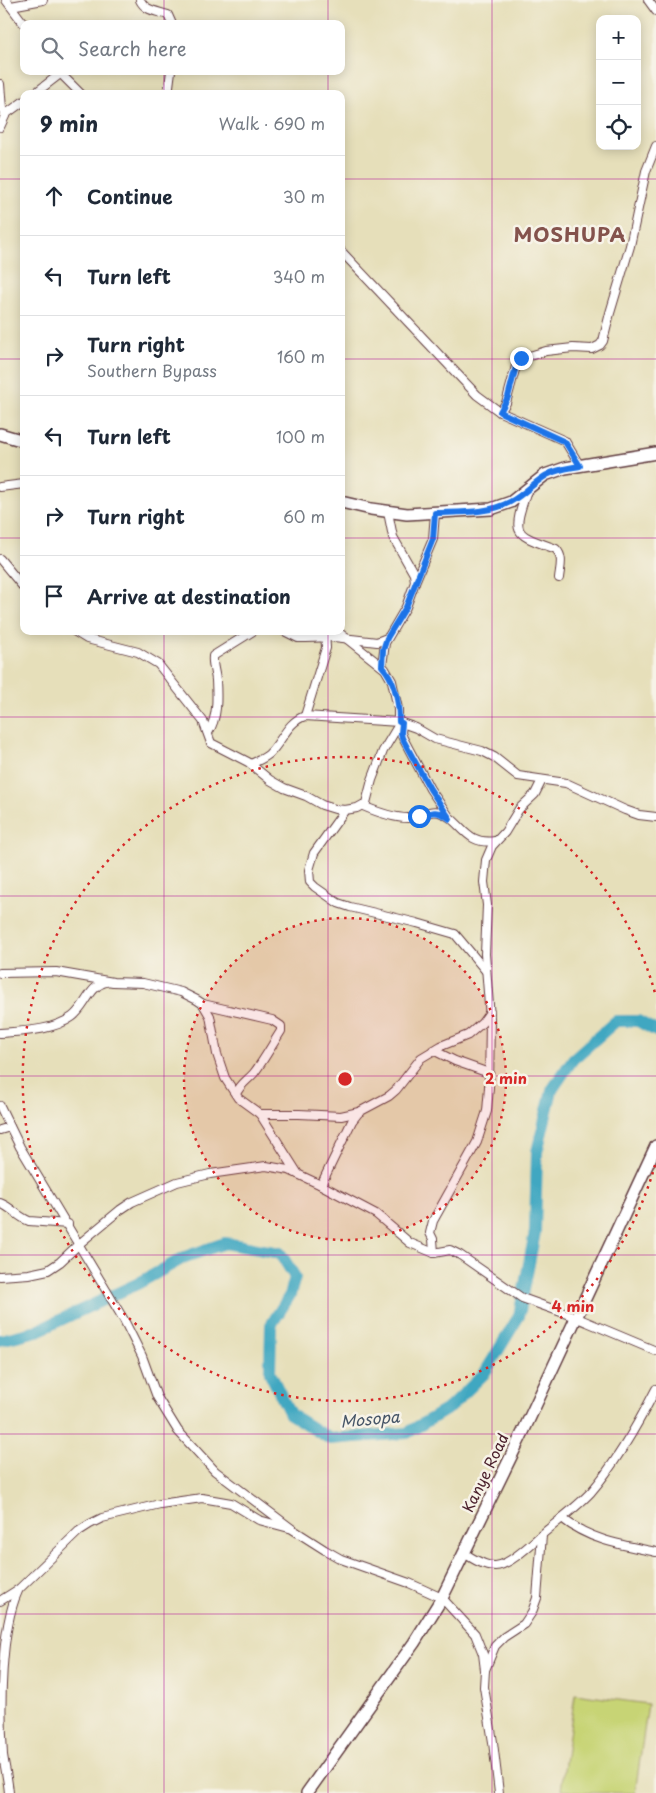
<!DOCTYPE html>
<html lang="en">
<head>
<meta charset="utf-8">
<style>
	:root { --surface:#fff; --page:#f6f6f7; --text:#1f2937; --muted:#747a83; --line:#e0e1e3 }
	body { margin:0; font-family:"Playpen Sans",sans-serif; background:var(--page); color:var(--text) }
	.controls { position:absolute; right:15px; top:15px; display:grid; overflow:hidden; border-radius:10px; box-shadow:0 2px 12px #0003 }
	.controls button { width:45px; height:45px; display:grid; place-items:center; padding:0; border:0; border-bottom:1px solid var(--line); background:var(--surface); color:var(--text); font:25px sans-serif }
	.stop { position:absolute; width:15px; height:15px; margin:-11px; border:4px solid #1a73e8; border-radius:50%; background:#fff }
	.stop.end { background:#1a73e8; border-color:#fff; box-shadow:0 1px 5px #0008 }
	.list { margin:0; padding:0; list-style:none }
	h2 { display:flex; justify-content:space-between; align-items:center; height:65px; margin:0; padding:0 20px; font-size:21px }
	h2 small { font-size:16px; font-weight:400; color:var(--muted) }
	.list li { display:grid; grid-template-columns:32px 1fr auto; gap:15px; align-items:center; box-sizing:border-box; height:80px; padding:0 20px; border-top:1px solid var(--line) }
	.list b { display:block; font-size:19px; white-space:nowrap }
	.list p { margin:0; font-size:16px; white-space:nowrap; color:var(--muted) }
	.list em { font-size:16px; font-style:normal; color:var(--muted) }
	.icon { flex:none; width:28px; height:28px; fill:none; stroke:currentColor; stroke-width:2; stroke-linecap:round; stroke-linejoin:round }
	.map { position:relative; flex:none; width:656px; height:1793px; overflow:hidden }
	.search { position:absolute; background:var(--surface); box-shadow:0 2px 12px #0003; left:20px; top:20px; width:325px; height:55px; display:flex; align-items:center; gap:12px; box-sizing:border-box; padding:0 18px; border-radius:10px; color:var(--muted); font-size:19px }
	.panel { position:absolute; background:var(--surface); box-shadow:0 2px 12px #0003; left:20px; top:90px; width:325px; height:545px; border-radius:10px }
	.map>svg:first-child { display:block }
	.grass { fill:#c7d475; stroke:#887a50 }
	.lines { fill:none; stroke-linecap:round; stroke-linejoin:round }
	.river { stroke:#41a7c1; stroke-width:12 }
	.street-casing { stroke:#613c40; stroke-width:10 }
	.secondary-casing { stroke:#613c40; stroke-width:14 }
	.street { stroke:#fff; stroke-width:8 }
	.secondary { stroke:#fff; stroke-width:11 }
	.route { stroke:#1a73e8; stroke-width:6 }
	.grid { fill:none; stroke:#b5179e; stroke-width:1; stroke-opacity:0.55 }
	.ring { fill:none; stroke:#d62828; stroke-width:2.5; stroke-dasharray:2.5 5 }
	.labels { text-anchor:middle; stroke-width:5; stroke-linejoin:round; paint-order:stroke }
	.street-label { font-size:15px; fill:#4a1f2b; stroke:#f7f3e8 }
	.water-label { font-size:16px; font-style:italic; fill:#465567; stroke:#f7f3e8 }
	.district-label { font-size:20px; font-weight:bold; letter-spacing:1px; fill:#84524c; stroke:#f7f3e8 }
	.centre { fill:#d62828; stroke:#f7f3e8; stroke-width:2.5 }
	.ring-label { font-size:15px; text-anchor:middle; font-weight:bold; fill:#d62828; stroke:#f7f3e8; stroke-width:5; stroke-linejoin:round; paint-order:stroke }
</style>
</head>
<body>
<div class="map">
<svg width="656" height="1793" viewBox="0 0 656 1793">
	<rect width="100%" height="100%" fill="#f7f3e8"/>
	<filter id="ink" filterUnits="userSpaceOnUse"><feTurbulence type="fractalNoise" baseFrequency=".02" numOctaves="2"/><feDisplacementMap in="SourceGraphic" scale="10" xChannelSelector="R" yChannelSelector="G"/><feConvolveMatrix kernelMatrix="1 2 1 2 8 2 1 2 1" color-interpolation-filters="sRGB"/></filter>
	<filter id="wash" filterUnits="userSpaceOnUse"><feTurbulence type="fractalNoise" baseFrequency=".0096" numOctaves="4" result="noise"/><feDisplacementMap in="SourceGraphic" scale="20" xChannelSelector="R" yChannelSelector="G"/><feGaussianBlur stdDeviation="1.12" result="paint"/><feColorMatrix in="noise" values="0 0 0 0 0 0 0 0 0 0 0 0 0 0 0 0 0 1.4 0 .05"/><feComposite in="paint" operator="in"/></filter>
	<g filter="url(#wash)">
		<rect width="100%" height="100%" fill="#e6dfba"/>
		<polygon class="grass" points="575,1694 648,1704 635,1793 581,1793 561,1790"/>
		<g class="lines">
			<polyline class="river" points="0,1340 37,1331 139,1283 185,1257 225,1243 280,1253 295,1277 290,1295 271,1325 270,1373 290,1414 330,1439 407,1433 449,1408 484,1374 519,1316 535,1232 537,1152 552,1090 573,1059 616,1021 638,1021 656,1031"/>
		</g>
	</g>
	<g filter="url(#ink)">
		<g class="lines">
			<g class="street-casing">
				<g id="street">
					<polyline points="6,0 24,24"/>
					<path d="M140,0c5,11 17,11 28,15l4,9"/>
					<polyline points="648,0 656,11"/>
					<polyline points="11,6 43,0"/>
					<polyline points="58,71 81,94"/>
					<polyline points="0,84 2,109 6,114"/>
					<polyline points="34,94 60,74"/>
					<polyline points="168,94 171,71"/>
					<polyline points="0,127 6,114 24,101"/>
					<polyline points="341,251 477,395 500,412 565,441 580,466"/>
					<polyline points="500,412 506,403 519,355 523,358 546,351 573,348 592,349 600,345 603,341 610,313 630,246 646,171 656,146"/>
					<polyline points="0,487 24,484"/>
					<path d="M527,490c-15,46 -14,43 29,59 8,8 4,19 3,29"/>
					<polyline points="0,559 24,588"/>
					<polyline points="415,582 433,539 435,513"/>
					<polyline points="74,631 87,639 138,652 158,664 203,721 211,743 248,762 270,780 284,788 306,796 322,805 335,809 345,810 357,808 366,803 372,780 383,751 398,726 398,709 392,681 385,669 337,631"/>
					<polyline points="284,631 298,638 306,638 334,637 377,642 387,638"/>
					<polyline points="382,666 385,643 406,607 415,582 414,574 393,537 388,512"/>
					<polyline points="305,716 326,648 325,631"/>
					<polyline points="402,723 401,733 403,738 430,789 448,815"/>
					<path d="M208,733c10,-16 9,-35 8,-53 -1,-9 -4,-16 -3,-24l40,-25"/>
					<path d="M251,764c6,-3 12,-5 18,-10 13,-12 18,-32 36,-38l94,6 17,6 19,11 47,12 12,6 24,19 48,7 59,27 14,5 17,2"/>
					<path d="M363,806c14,6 30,12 45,12 10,-1 21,-9 31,-6 22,6 25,34 56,29"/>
					<polyline points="345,810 314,853 309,870 310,882 315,887 338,903 350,907 417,923 455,934 486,971"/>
					<polyline points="0,973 56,972 113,982 143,983 181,992 197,1000 203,1004 210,1016 217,1054 225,1078 238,1098 260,1114 298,1174"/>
					<path d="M203,1004l69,16 9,6v5c-9,14 -17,29 -27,42 -8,9 -13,10 -18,21"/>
					<path d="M0,1033c23,-2 52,-2 72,-16 14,-10 17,-31 34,-35"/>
					<polyline points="433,1050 455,1061 489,1073"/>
					<polyline points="0,1106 20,1147 124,1320 142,1356 157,1397 178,1431 215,1471 292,1529 325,1550 341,1559 409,1583 442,1598 475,1634 483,1654 485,1670"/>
					<polyline points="260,1114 299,1114 341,1116 359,1112"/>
					<polyline points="0,1130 10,1127"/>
					<polyline points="321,1185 352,1121 359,1112 389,1096 396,1090 421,1058 441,1046 468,1035 482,1023 490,1012"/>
					<path d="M0,1203c11,4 18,14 29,18l39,3"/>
					<polyline points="434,1253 433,1239 430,1233 433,1221 477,1142 487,1111 489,1087 490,1018 485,954 487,905 484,882 486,860 492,846 505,832 519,809 535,794 542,780"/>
					<polyline points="0,1276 29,1274 48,1270 60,1262 79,1244 120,1210 132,1202 177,1182 210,1174 266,1166 289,1170 321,1185 376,1214 410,1243 434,1253 450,1250 460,1255 522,1298 575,1317 656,1351"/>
					<path d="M562,1518c27,22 60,27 94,34"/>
					<path d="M464,1553c9,6 20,13 31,13 13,0 35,-21 44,-29 17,-15 36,-28 52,-45 26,-30 47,-68 65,-103"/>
					<polyline points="0,1601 19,1589 79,1531 90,1524 102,1518 160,1504 202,1498 231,1503 259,1520 289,1528"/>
					<path d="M9,1793c-1,-13 -4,-25 -6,-38 -3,-44 -3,-125 15,-164"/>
					<polyline points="499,1793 493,1742 484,1687 485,1670 495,1646 504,1637 524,1624 532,1612 537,1598 542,1535"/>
				</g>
			</g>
			<g class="secondary-casing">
				<g id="secondary">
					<polyline points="0,434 24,441"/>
					<polyline points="341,502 371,509 407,514 491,509 511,502 545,475 565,468 656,453"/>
					<polyline points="307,1793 414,1643 442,1598 523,1432 656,1146"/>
				</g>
			</g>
			<use href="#street" class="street"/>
			<use href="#secondary" class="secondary"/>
		</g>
	</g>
	<g class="lines" filter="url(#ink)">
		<path class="route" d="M419,816c15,-5 18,-6 31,3l-20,-30 -28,-51 -1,-5 1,-10 -3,-1c0,-19 -4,-42 -17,-56l1,-16 4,-12 19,-31 27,-68 2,-26c24,-1 53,1 75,-11 14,-7 24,-20 37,-27 10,-6 22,-7 33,-9l-15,-24 -65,-30 8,-15 11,-42 2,3"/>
	</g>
	<path class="grid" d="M164,0v24M328,0v24M492,0v1793M164,71v23M328,71v23M0,179h24M341,179h315M0,359h24M341,359h315M0,538h24M341,538h315M164,631v1162M328,631v1162M0,717h656M0,896h656M0,1076h656M0,1255h656M0,1434h656M0,1614h656"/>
	<circle cx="345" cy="1079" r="161" fill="#d62828" fill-opacity=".12"/>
	<g class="ring">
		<circle cx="345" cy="1079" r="161"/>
		<path d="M655 1165A322 322 0 1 1 655 993"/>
	</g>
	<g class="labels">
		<g class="street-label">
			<text transform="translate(486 1473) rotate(-64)" y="5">Kanye Road</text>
		</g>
		<g class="water-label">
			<text transform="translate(370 1419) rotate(-5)" y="6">Mosopa</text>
		</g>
		<g class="district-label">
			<text x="570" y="242">MOSHUPA</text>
		</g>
	</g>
	<circle cx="345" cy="1079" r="8" class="centre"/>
	<g class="ring-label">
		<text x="506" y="1084">2 min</text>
		<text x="573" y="1312">4 min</text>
	</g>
</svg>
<div class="controls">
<button>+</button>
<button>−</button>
<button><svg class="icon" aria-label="locate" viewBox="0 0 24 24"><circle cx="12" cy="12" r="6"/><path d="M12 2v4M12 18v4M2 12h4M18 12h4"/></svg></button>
</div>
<div class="stop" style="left:419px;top:816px"></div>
<div class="stop end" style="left:521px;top:358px"></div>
<div class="search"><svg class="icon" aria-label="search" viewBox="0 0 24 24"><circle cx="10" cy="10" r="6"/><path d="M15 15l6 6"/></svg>Search here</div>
<section class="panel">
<h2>9 min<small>Walk · 690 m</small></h2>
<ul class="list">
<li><svg class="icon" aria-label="ahead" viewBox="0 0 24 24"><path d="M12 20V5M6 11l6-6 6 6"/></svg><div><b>Continue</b></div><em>30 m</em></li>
<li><svg class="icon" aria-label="left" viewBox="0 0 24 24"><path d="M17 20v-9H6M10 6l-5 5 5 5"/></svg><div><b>Turn left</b></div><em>340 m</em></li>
<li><svg class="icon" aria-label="right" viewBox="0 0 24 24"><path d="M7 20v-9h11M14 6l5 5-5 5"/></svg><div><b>Turn right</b><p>Southern Bypass</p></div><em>160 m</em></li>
<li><svg class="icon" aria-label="left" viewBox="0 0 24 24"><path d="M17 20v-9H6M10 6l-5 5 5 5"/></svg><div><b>Turn left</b></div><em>100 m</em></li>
<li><svg class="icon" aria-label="right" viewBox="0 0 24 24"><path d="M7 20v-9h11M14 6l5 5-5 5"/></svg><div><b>Turn right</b></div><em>60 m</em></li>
<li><svg class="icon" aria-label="arrive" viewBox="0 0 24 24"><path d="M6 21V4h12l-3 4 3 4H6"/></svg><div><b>Arrive at destination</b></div></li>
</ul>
</section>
</div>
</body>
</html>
